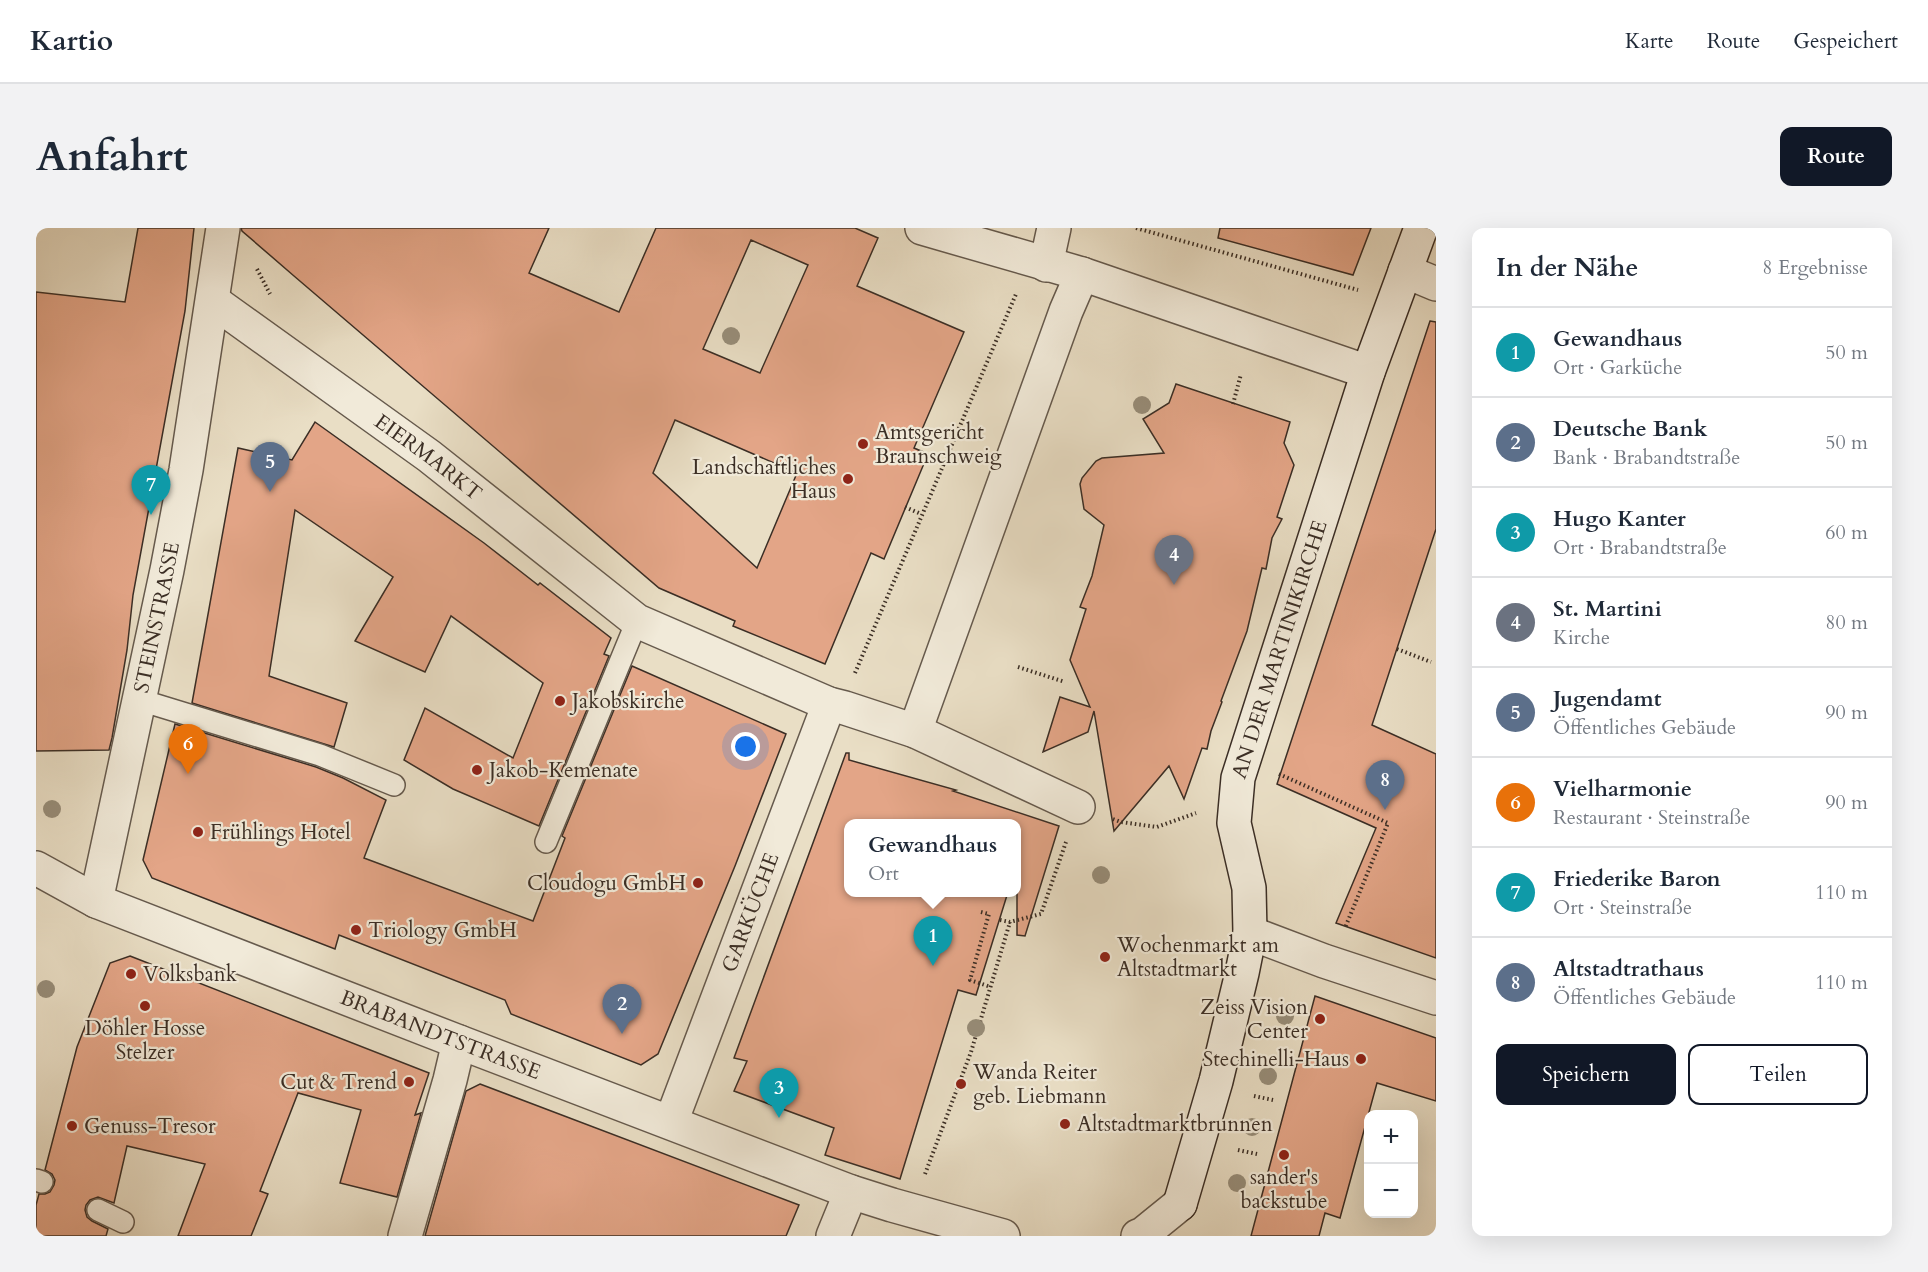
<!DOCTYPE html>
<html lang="de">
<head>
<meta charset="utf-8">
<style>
	:root { --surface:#fff; --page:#f2f2f3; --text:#1f2937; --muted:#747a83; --line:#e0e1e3; --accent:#111827 }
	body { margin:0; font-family:Cardo,serif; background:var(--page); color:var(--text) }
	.controls { position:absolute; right:18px; bottom:18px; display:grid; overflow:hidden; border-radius:12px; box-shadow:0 6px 24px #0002 }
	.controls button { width:54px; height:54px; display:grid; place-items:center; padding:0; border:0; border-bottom:2px solid var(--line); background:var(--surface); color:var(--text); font:30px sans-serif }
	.you { position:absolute; left:710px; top:519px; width:21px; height:21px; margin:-15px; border:4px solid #fff; border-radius:50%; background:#1a73e8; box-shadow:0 0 0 9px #1a73e833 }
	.badge { display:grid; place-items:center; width:39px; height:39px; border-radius:50%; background:var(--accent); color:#fff; font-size:20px; font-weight:700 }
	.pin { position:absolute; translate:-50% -50px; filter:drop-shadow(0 2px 3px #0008) }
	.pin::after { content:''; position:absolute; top:32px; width:21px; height:18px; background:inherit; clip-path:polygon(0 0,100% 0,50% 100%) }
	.popup { position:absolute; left:808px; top:591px; width:177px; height:78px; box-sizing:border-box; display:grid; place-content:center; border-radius:12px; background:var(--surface); filter:drop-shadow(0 2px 4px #0005); font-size:20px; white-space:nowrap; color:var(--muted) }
	.popup b { font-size:22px; color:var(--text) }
	.popup::after { content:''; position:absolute; left:50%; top:100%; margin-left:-12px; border:12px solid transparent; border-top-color:var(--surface) }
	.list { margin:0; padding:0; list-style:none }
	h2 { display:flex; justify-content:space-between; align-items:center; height:78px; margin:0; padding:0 24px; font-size:26px }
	h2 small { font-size:20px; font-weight:400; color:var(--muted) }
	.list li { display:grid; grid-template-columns:39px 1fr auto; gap:18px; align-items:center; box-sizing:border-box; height:90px; padding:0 24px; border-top:2px solid var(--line) }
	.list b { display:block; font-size:22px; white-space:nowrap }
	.list p { margin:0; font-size:20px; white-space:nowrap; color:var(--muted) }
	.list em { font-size:20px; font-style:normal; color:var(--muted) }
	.actions { display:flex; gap:12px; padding:18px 24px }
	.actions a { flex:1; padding:14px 0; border:2px solid var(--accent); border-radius:12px; text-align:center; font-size:21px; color:var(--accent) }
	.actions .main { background:var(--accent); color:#fff }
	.map { position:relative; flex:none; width:1400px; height:1008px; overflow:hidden; border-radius:12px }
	header { display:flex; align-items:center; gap:36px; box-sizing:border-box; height:84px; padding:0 30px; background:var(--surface); border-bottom:2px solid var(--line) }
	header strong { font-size:28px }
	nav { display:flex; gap:33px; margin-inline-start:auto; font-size:21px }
	.intro { display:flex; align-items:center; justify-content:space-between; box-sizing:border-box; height:144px; padding:0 36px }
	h1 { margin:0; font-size:42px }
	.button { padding:15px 27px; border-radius:12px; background:var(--accent); color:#fff; font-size:21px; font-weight:700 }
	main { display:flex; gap:36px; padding:0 36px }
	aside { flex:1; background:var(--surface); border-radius:12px; box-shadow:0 6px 24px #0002 }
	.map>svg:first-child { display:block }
	.building { fill:#e3a587; stroke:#3b2e25; stroke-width:1.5; fill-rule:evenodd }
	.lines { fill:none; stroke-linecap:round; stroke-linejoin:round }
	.lane-casing { stroke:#665a4d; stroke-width:24 }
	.street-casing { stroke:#665a4d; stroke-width:36 }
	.secondary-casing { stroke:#3b2e25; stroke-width:36 }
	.path { stroke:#3b2e25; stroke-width:4; stroke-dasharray:1.5 3; stroke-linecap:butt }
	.lane { stroke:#f1ead9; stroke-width:21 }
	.street { stroke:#f1ead9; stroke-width:33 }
	.secondary { stroke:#f1ead9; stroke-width:33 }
	.tree { fill:#978d79 }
	.poi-dot { fill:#8f2418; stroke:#f1ead9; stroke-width:2 }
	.labels { text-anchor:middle; stroke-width:4.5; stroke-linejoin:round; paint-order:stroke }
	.poi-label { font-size:21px; fill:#3b2e25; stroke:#f1ead9; text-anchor:start }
	.street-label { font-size:21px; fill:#3b2e25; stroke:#f1ead9 }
</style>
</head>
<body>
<header>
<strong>Kartio</strong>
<nav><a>Karte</a><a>Route</a><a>Gespeichert</a></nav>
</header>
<div class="intro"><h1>Anfahrt</h1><a class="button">Route</a></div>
<main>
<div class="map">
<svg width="1400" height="1008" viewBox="0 0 1400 1008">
	<rect width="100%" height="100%" fill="#e9dec5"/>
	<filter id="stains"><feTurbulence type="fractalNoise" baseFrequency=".00333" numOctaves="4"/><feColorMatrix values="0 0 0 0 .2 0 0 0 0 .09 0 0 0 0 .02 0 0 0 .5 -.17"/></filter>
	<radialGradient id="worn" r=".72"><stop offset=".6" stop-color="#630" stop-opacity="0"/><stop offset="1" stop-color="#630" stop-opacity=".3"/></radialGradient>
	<g class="building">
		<polygon points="102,0 158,0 149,83 97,367 91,422 76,510 73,522 0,523 0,64 89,74"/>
		<path d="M205,0h308l-20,45 90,39 37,-84h199l23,10 -21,48 107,46 -50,116 14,6 -44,105 -13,-6 -46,111 -92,-38 2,-5 -76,-33 -365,-312 -52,-45zM715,12l57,25 -48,108 -57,-24zM639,192l122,53 -40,95 -104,-95z"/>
		<polygon points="1184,0 1335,0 1317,47 1182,10"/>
		<polygon points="1394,93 1400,94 1400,301 1336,497 1400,526 1400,730 1300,695 1340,600 1241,556"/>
		<polygon points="1140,156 1254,194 1248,215 1258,237 1241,289 1246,291 1236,310 1230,341 1226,340 1211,403 1185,473 1186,474 1175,503 1171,521 1166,520 1148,571 1133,538 1078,603 1058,483 1052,504 1007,524 1024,469 1054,479 1034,432 1050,381 1044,379 1056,348 1068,297 1048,281 1044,256 1046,250 1060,233 1066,230 1128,225 1107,191 1133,175"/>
		<polygon points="279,194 448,315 502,357 504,355 575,410 568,426 573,428 503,598 417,561 368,532 389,480 477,530 507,455 415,388 389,444 319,413 357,349 259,282 233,448 311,475 298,519 156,475 202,220 256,232"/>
		<polygon points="596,438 750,506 699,638 622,826 605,837 475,786 469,772 303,707 299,721 116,650 107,632 139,496 280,539 307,550 350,572 328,630 497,693 529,610 526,608"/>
		<polygon points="810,525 813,525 813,532 920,562 917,563 1023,598 989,708 981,707 981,596 813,596 813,664 972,664 940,767 922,762 864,951 789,927 798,900 698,863 711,833 698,830"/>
		<polygon points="94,728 393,845 379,887 385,885 361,969 304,955 325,882 262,865 224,963 232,966 215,1008 142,1008 169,936 91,918 78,975 62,969 54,972 50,977 49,982 51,989 56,993 72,1001 70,1008 0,1008 0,977 3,966 9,966 14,964 18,957 19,952 16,946 9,942 41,819 74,735"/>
		<polygon points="1279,768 1400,810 1400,873 1341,855 1304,990 1289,985 1283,1008 1215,1008"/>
		<polygon points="444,856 763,977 750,1008 389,1008 430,863"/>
	</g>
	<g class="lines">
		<g class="lane-casing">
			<g id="lane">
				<polyline points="104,472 284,527 358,557"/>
				<polyline points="510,614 601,393"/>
				<polyline points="0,952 6,954"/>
				<polyline points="62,982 87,994"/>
			</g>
		</g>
		<g class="street-casing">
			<g id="street">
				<polyline points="886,0 1046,46 1332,144"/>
				<polyline points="1010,37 1018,0"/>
				<polyline points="1369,43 1400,56"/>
				<path id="s1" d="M177,73l216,155 208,165 192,83 16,4 70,23 163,76"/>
				<polyline points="879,503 1030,83 1046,46"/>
				<path id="s2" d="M0,640l60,33 363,141 392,150 41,13 111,31"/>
				<path id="s3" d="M60,673l71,-331 19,-100 37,-242"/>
				<polyline points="1214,705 1288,733 1400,770"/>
				<path id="s4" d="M635,894l158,-418"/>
				<polyline points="369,1008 414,852 423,814"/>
				<polyline points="797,1008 815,964"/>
				<polyline points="1102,1008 1107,1006 1144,976"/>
			</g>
		</g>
		<g class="secondary-casing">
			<g id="secondary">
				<path id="s5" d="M1144,976l36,-123 26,-108 8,-40 -1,-45 -15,-65 4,-45 130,-406 53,-144"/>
			</g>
		</g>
		<g class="path">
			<polyline points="1100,0 1322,62"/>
			<polyline points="221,41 234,66"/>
			<polyline points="1197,176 1205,146"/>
			<polyline points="869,279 885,286"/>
			<polyline points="1361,421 1395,434"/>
			<polyline points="982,439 1029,454"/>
			<polyline points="819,445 980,66"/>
			<polyline points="1243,546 1352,595 1309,700"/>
			<polyline points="1077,591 1085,594 1121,599 1160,585"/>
			<polyline points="945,684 953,686 934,752 955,759"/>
			<polyline points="964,692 974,694 1005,686 1030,614"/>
			<polyline points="1218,868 1237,872"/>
			<polyline points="1202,922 1221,926"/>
			<polyline points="889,946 935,824 974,694"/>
		</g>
		<use href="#lane" class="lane"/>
		<use href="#street" class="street"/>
		<use href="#secondary" class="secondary"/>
	</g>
	<g class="tree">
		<circle cx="695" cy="108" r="9"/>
		<circle cx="1106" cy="177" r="9"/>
		<circle cx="16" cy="581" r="9"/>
		<circle cx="1065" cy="647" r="9"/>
		<circle cx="10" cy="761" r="9"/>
		<circle cx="1249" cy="788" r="9"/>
		<circle cx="940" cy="800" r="9"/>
		<circle cx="1232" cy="848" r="9"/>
		<circle cx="1216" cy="899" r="9"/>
		<circle cx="1201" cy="955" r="9"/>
	</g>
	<g class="poi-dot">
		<circle cx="827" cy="216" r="6"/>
		<circle cx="812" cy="251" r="6"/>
		<circle cx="524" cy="473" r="6"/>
		<circle cx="441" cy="542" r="6"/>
		<circle cx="162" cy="604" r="6"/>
		<circle cx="662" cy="655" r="6"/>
		<circle cx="320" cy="702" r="6"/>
		<circle cx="1069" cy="729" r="6"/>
		<circle cx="95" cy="746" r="6"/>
		<circle cx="109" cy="778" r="6"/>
		<circle cx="1284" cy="791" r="6"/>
		<circle cx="1325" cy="831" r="6"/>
		<circle cx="373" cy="854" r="6"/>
		<circle cx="925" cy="856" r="6"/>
		<circle cx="1029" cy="896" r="6"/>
		<circle cx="36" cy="898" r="6"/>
		<circle cx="1248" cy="927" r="6"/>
	</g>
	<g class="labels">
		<g class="poi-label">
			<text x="839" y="211">Amtsgericht<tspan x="839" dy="24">Braunschweig</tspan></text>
			<text x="800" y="246" text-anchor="end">Landschaftliches<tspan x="800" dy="24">Haus</tspan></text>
			<text x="536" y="480">Jakobskirche</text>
			<text x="453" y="549">Jakob-Kemenate</text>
			<text x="174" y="611">Frühlings Hotel</text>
			<text x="650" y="662" text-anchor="end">Cloudogu GmbH</text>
			<text x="332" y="709">Triology GmbH</text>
			<text x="1081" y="724">Wochenmarkt am<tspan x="1081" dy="24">Altstadtmarkt</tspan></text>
			<text x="107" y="753">Volksbank</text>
			<text x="1272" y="786" text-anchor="end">Zeiss Vision<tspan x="1272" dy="24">Center</tspan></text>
			<text x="109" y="807" text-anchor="middle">Döhler Hosse<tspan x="109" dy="24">Stelzer</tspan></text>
			<text x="1313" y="838" text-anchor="end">Stechinelli-Haus</text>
			<text x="937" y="851">Wanda Reiter<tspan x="937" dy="24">geb. Liebmann</tspan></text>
			<text x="361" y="861" text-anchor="end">Cut &amp; Trend</text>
			<text x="1041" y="903">Altstadtmarktbrunnen</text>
			<text x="48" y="905">Genuss-Tresor</text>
			<text x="1248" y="956" text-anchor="middle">sander's<tspan x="1248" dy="24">backstube</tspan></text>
		</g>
		<g class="street-label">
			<text dy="7" stroke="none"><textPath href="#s1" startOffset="266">EIERMARKT</textPath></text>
			<text dy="7" stroke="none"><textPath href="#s3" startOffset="290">STEINSTRASSE</textPath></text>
			<text dy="7" stroke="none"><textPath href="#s5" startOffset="572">AN DER MARTINIKIRCHE</textPath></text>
			<text dy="7" stroke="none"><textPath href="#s4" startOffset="224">GARKÜCHE</textPath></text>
			<text dy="7" stroke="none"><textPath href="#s2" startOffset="438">BRABANDTSTRASSE</textPath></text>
		</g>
	</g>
	<rect width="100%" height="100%" filter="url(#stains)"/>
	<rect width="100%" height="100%" fill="url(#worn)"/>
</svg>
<div class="controls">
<button>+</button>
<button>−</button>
</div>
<div class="you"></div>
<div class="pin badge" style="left:897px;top:738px;background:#0f9aa8">1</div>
<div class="popup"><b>Gewandhaus</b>Ort</div>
<div class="pin badge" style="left:586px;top:806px;background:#5c6f8a">2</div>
<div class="pin badge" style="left:743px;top:890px;background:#0f9aa8">3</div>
<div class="pin badge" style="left:1138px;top:357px;background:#6b7280">4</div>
<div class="pin badge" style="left:234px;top:264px;background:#5c6f8a">5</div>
<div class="pin badge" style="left:152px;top:546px;background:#e8710a">6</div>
<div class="pin badge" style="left:115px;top:287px;background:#0f9aa8">7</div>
<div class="pin badge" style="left:1349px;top:582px;background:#5c6f8a">8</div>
</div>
<aside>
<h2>In der Nähe<small>8 Ergebnisse</small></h2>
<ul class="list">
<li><span class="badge" style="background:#0f9aa8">1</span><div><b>Gewandhaus</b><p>Ort · Garküche</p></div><em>50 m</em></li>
<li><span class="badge" style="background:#5c6f8a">2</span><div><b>Deutsche Bank</b><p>Bank · Brabandtstraße</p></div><em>50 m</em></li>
<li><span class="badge" style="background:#0f9aa8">3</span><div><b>Hugo Kanter</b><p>Ort · Brabandtstraße</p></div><em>60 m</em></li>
<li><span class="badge" style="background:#6b7280">4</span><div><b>St. Martini</b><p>Kirche</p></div><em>80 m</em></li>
<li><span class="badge" style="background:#5c6f8a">5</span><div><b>Jugendamt</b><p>Öffentliches Gebäude</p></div><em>90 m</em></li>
<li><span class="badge" style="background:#e8710a">6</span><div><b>Vielharmonie</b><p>Restaurant · Steinstraße</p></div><em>90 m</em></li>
<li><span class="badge" style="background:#0f9aa8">7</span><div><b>Friederike Baron</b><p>Ort · Steinstraße</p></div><em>110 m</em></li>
<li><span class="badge" style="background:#5c6f8a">8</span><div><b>Altstadtrathaus</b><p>Öffentliches Gebäude</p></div><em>110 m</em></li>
</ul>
<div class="actions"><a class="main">Speichern</a><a>Teilen</a></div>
</aside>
</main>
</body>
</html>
